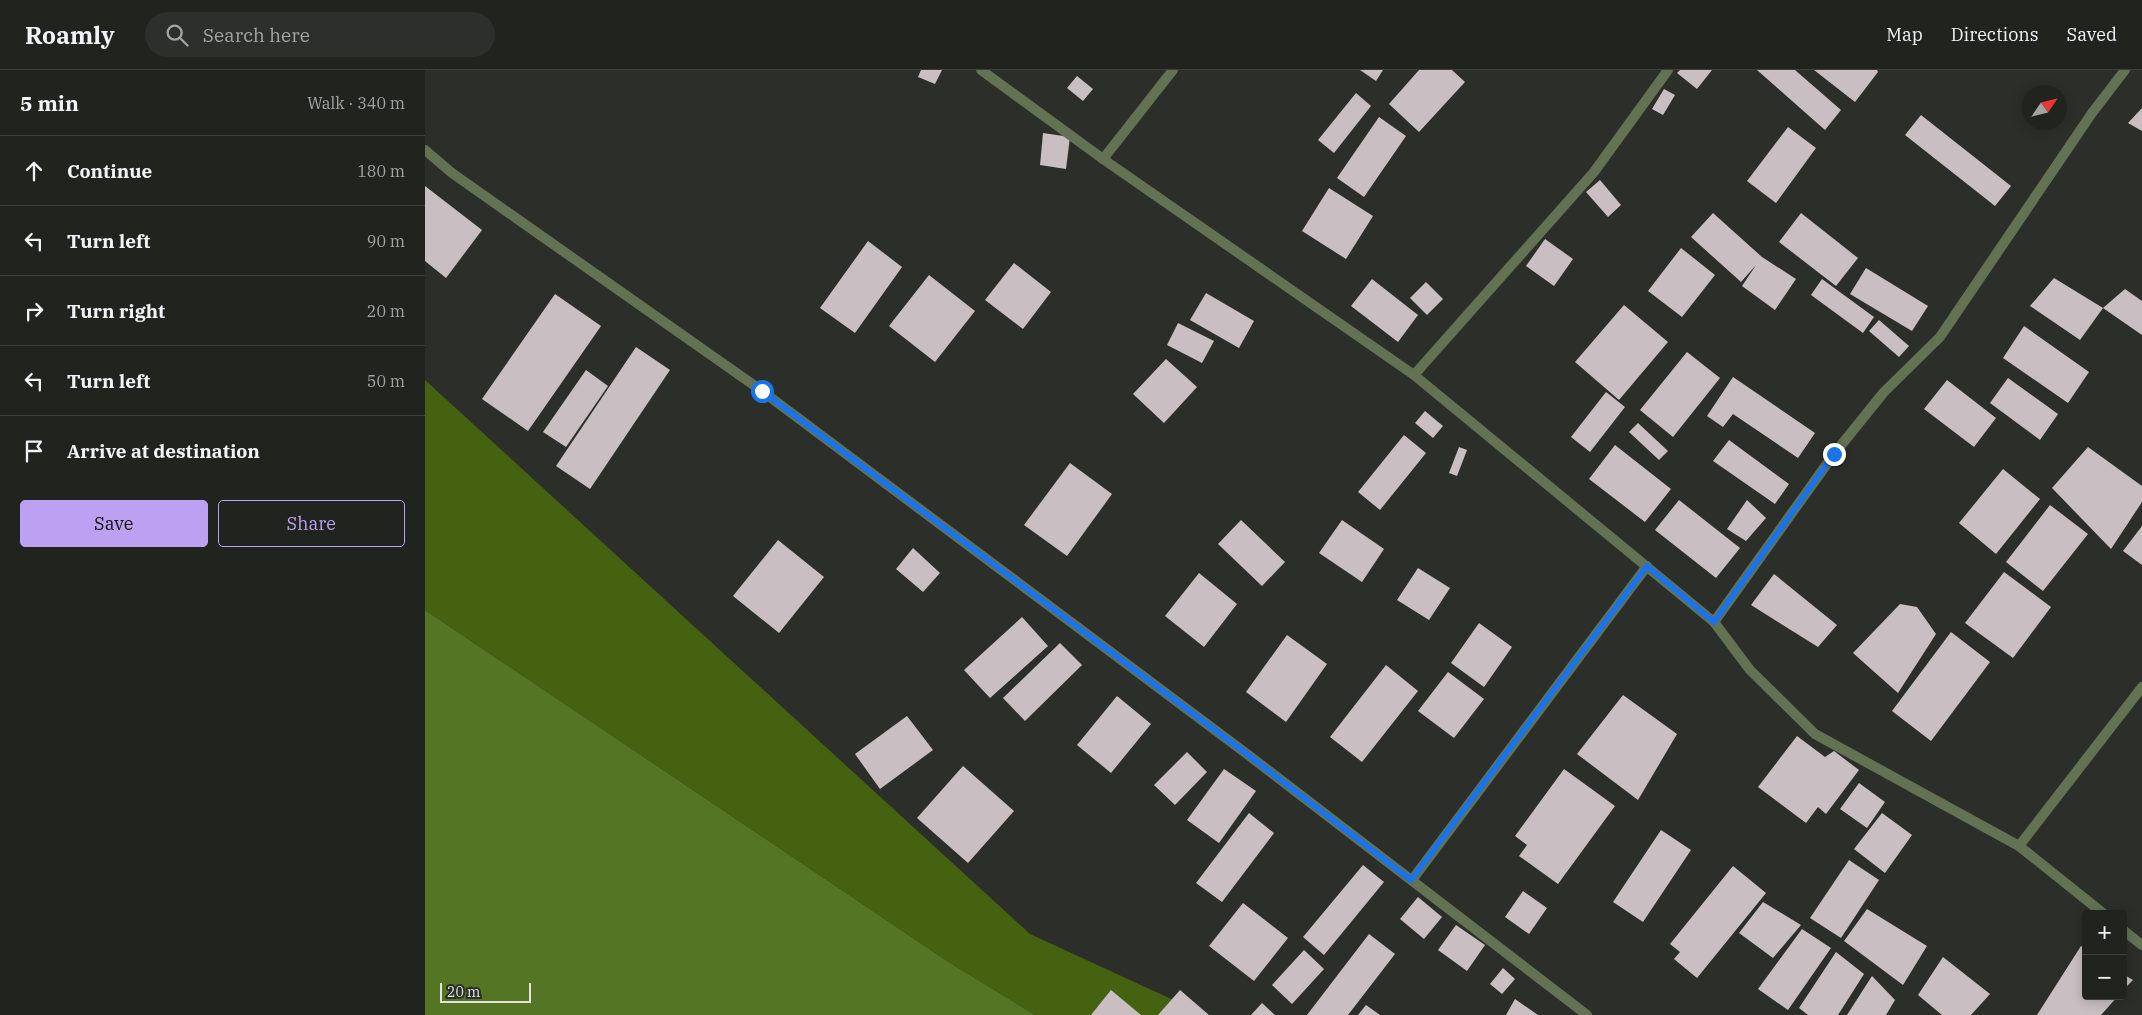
<!DOCTYPE html>
<html lang="en">
<head>
<meta charset="utf-8">
<style>
	:root { --surface:#21231f; --page:#2d2f2c; --text:#f1f3f6; --muted:#a2a4a4; --line:#3e403d; --accent:#bca0f2 }
	body { margin:0; font-family:"IBM Plex Serif",serif; background:var(--page); color:var(--text) }
	.controls { position:absolute; right:15px; bottom:15px; display:grid; overflow:hidden; border-radius:5px; box-shadow:0 2px 12px #0003 }
	.controls button { width:45px; height:45px; display:grid; place-items:center; padding:0; border:0; border-bottom:1px solid var(--line); background:var(--surface); color:var(--text); font:25px sans-serif }
	.compass { position:absolute; left:1597px; top:15px; width:45px; height:45px; border-radius:50%; background:var(--surface); box-shadow:0 2px 12px #0003; rotate:55deg }
	.scale { position:absolute; left:15px; bottom:12px; width:91px; box-sizing:border-box; padding-left:5px; border:2px solid #e2e4e0; border-top:0; font-size:14px; line-height:18px; white-space:nowrap; color:#e2e4e0; -webkit-text-stroke:4px #2c2f29; paint-order:stroke }
	.stop { position:absolute; width:15px; height:15px; margin:-11px; border:4px solid #1a73e8; border-radius:50%; background:#fff }
	.stop.end { background:#1a73e8; border-color:#fff; box-shadow:0 1px 5px #0008 }
	.list { margin:0; padding:0; list-style:none }
	h2 { display:flex; justify-content:space-between; align-items:center; height:65px; margin:0; padding:0 20px; font-size:21px }
	h2 small { font-size:16px; font-weight:400; color:var(--muted) }
	.list li { display:grid; grid-template-columns:32px 1fr auto; gap:15px; align-items:center; box-sizing:border-box; height:70px; padding:0 20px; border-top:1px solid var(--line) }
	.list b { display:block; font-size:19px; white-space:nowrap }
	.list em { font-size:16px; font-style:normal; color:var(--muted) }
	.actions { display:flex; gap:10px; padding:15px 20px }
	.actions a { flex:1; padding:11px 0; border:1px solid var(--accent); border-radius:5px; text-align:center; font-size:18px; color:var(--accent) }
	.actions .main { background:var(--accent); color:#111 }
	.icon { flex:none; width:28px; height:28px; fill:none; stroke:currentColor; stroke-width:2; stroke-linecap:round; stroke-linejoin:round }
	.map { position:relative; flex:none; width:1717px; height:945px; overflow:hidden }
	header { display:flex; align-items:center; gap:30px; box-sizing:border-box; height:70px; padding:0 25px; background:var(--surface); border-bottom:1px solid var(--line) }
	header strong { font-size:24px }
	nav { display:flex; gap:28px; margin-inline-start:auto; font-size:18px }
	.search { width:350px; height:45px; background:var(--page); display:flex; align-items:center; gap:12px; box-sizing:border-box; padding:0 18px; border-radius:28px; color:var(--muted); font-size:19px }
	main { display:flex }
	aside { flex:1; background:var(--surface) }
	.map>svg:first-child { display:block }
	.green { fill:#446210 }
	.forest { fill:#547524 }
	.building { fill:#c9bfc3 }
	.lines { fill:none; stroke-linecap:round; stroke-linejoin:round }
	.street { stroke:#637252; stroke-width:10 }
	.route { stroke:#1a73e8; stroke-width:6 }
</style>
</head>
<body>
<header>
<strong>Roamly</strong>
<div class="search"><svg class="icon" aria-label="search" viewBox="0 0 24 24"><circle cx="10" cy="10" r="6"/><path d="M15 15l6 6"/></svg>Search here</div>
<nav><a>Map</a><a>Directions</a><a>Saved</a></nav>
</header>
<main>
<aside>
<h2>5 min<small>Walk · 340 m</small></h2>
<ul class="list">
<li><svg class="icon" aria-label="ahead" viewBox="0 0 24 24"><path d="M12 20V5M6 11l6-6 6 6"/></svg><div><b>Continue</b></div><em>180 m</em></li>
<li><svg class="icon" aria-label="left" viewBox="0 0 24 24"><path d="M17 20v-9H6M10 6l-5 5 5 5"/></svg><div><b>Turn left</b></div><em>90 m</em></li>
<li><svg class="icon" aria-label="right" viewBox="0 0 24 24"><path d="M7 20v-9h11M14 6l5 5-5 5"/></svg><div><b>Turn right</b></div><em>20 m</em></li>
<li><svg class="icon" aria-label="left" viewBox="0 0 24 24"><path d="M17 20v-9H6M10 6l-5 5 5 5"/></svg><div><b>Turn left</b></div><em>50 m</em></li>
<li><svg class="icon" aria-label="arrive" viewBox="0 0 24 24"><path d="M6 21V4h12l-3 4 3 4H6"/></svg><div><b>Arrive at destination</b></div></li>
</ul>
<div class="actions"><a class="main">Save</a><a>Share</a></div>
</aside>
<div class="map">
<svg width="1717" height="945" viewBox="0 0 1717 945">
	<rect width="100%" height="100%" fill="#2c2f29"/>
	<polygon class="green" points="0,310 605,864 781,945 610,945 525,893 0,540"/>
	<polygon class="forest" points="0,540 525,893 610,945 0,945"/>
	<g class="building">
		<polygon points="496,0 517,0 510,14 493,7"/>
		<polygon points="935,0 958,0 951,11"/>
		<polygon points="994,0 1027,0 1040,12 994,62 964,34"/>
		<polygon points="1255,0 1287,0 1272,19 1252,3"/>
		<polygon points="1332,0 1370,0 1416,40 1400,60"/>
		<polygon points="1389,0 1452,0 1453,2 1430,32"/>
		<polygon points="652,6 668,19 658,31 642,18"/>
		<polygon points="1239,19 1250,25 1238,45 1227,39"/>
		<polygon points="931,23 946,36 909,83 893,70"/>
		<polygon points="1717,38 1717,61 1703,53"/>
		<polygon points="1496,45 1586,116 1570,136 1480,65"/>
		<polygon points="954,47 981,66 939,127 912,108"/>
		<polygon points="1363,57 1391,78 1351,133 1322,111"/>
		<polygon points="618,63 645,67 641,99 615,95"/>
		<polygon points="1175,110 1196,135 1183,147 1161,122"/>
		<polygon points="0,116 57,160 21,208 0,191"/>
		<polygon points="904,118 948,146 921,189 877,161"/>
		<polygon points="1288,143 1337,187 1371,209 1350,240 1317,216 1331,195 1316,212 1266,167"/>
		<polygon points="1376,143 1433,188 1411,216 1354,172"/>
		<polygon points="1120,169 1148,189 1129,216 1101,196"/>
		<polygon points="443,171 477,197 430,263 395,238"/>
		<polygon points="1256,178 1290,205 1257,247 1223,221"/>
		<polygon points="589,193 626,222 598,259 560,230"/>
		<polygon points="1441,198 1503,236 1487,261 1425,224"/>
		<polygon points="504,205 550,241 510,292 464,256"/>
		<polygon points="1629,208 1678,238 1700,219 1717,231 1717,265 1678,238 1655,270 1605,236"/>
		<polygon points="947,209 993,245 973,272 926,236"/>
		<polygon points="1397,209 1449,247 1438,263 1386,225"/>
		<polygon points="1001,212 1018,229 1002,245 985,228"/>
		<polygon points="781,223 829,251 814,278 765,250"/>
		<polygon points="130,224 176,256 103,361 57,329"/>
		<polygon points="1199,235 1243,272 1194,330 1150,292"/>
		<polygon points="1454,250 1484,276 1474,287 1444,261"/>
		<polygon points="753,253 789,271 777,293 742,275"/>
		<polygon points="1599,256 1664,302 1643,333 1578,288"/>
		<polygon points="211,277 245,300 165,419 131,396"/>
		<polygon points="1262,282 1295,308 1248,367 1215,340"/>
		<polygon points="741,289 772,317 739,353 708,324"/>
		<polygon points="161,300 183,316 141,377 118,362"/>
		<polygon points="1308,307 1390,363 1373,388 1308,344 1298,357 1282,346"/>
		<polygon points="1583,308 1633,344 1615,370 1565,333"/>
		<polygon points="1522,310 1571,348 1549,377 1499,339"/>
		<polygon points="1181,322 1200,337 1165,382 1146,367"/>
		<polygon points="1000,341 1018,356 1008,368 990,353"/>
		<polygon points="1213,353 1243,381 1234,390 1204,362"/>
		<polygon points="979,365 1001,383 955,440 933,422"/>
		<polygon points="1304,370 1364,414 1350,434 1288,391"/>
		<polygon points="1190,375 1246,419 1220,452 1164,409"/>
		<polygon points="1034,377 1042,380 1032,406 1024,403"/>
		<polygon points="1663,377 1717,416 1717,432 1686,479 1627,418"/>
		<polygon points="645,393 687,424 642,486 599,455"/>
		<polygon points="1578,399 1615,429 1571,484 1534,453"/>
		<polygon points="1254,430 1315,478 1291,508 1230,460"/>
		<polygon points="1322,430 1341,448 1321,471 1302,459"/>
		<polygon points="1625,435 1663,464 1618,521 1581,492"/>
		<polygon points="816,450 860,492 837,516 793,474"/>
		<polygon points="917,450 959,479 937,512 894,483"/>
		<polygon points="1717,456 1717,495 1698,481"/>
		<polygon points="353,470 399,507 354,563 308,526"/>
		<polygon points="488,478 515,503 498,522 471,499"/>
		<polygon points="993,498 1025,518 1004,550 972,530"/>
		<polygon points="1579,502 1626,537 1588,588 1540,553"/>
		<polygon points="774,503 812,534 779,577 740,546"/>
		<polygon points="1349,504 1412,555 1393,577 1326,535"/>
		<polygon points="1475,534 1492,537 1511,564 1473,623 1428,583"/>
		<polygon points="597,547 623,576 565,628 539,600"/>
		<polygon points="1054,553 1087,577 1059,617 1026,593"/>
		<polygon points="1526,562 1565,592 1506,671 1467,641"/>
		<polygon points="862,565 902,594 861,652 821,622"/>
		<polygon points="635,573 657,595 600,651 578,628"/>
		<polygon points="961,595 993,621 937,692 905,667"/>
		<polygon points="1023,602 1059,629 1029,668 993,641"/>
		<polygon points="1198,625 1252,664 1213,730 1152,684"/>
		<polygon points="692,626 726,654 686,703 652,675"/>
		<polygon points="482,646 508,680 455,719 430,684"/>
		<polygon points="1372,666 1400,687 1409,681 1434,700 1401,744 1393,737 1381,753 1333,717"/>
		<polygon points="762,682 782,702 750,735 729,715"/>
		<polygon points="538,696 589,741 543,793 492,748"/>
		<polygon points="799,699 831,721 794,773 762,750"/>
		<polygon points="1139,699 1190,736 1133,814 1094,786 1102,775 1090,766"/>
		<polygon points="1434,713 1460,732 1442,758 1415,739"/>
		<polygon points="824,743 849,763 797,832 771,813"/>
		<polygon points="1457,743 1487,765 1460,803 1429,779"/>
		<polygon points="1236,760 1266,780 1218,852 1188,832"/>
		<polygon points="1424,790 1454,810 1416,868 1385,848"/>
		<polygon points="938,795 959,812 899,885 878,867"/>
		<polygon points="1308,796 1341,823 1272,908 1249,889 1255,882 1245,874"/>
		<polygon points="1098,821 1122,838 1104,864 1080,847"/>
		<polygon points="993,827 1017,847 999,869 975,849"/>
		<polygon points="1338,832 1376,855 1348,888 1314,863"/>
		<polygon points="818,833 863,868 829,911 784,876"/>
		<polygon points="1442,839 1502,876 1478,915 1419,871"/>
		<polygon points="1031,855 1060,875 1042,901 1013,880"/>
		<polygon points="1377,859 1406,878 1363,940 1333,919"/>
		<polygon points="944,864 970,884 923,945 882,945"/>
		<polygon points="1656,876 1661,879 1661,926 1693,926 1676,945 1612,945"/>
		<polygon points="879,880 899,899 867,934 847,915"/>
		<polygon points="1411,882 1439,904 1413,945 1383,945 1374,938"/>
		<polygon points="1518,887 1565,924 1546,945 1517,945 1493,925"/>
		<polygon points="1078,898 1090,909 1077,924 1065,914"/>
		<polygon points="1698,904 1708,910 1698,920"/>
		<polygon points="1447,906 1470,930 1461,945 1422,945"/>
		<polygon points="686,920 716,945 666,945"/>
		<polygon points="755,920 784,945 733,945"/>
		<polygon points="1090,929 1113,945 1081,945"/>
		<polygon points="837,933 850,945 826,945"/>
		<polygon points="941,935 955,945 933,945"/>
	</g>
	<g class="lines">
		<g class="street">
			<polyline points="556,0 678,89 989,305 1289,552 1325,600 1390,664 1594,776 1679,844"/>
			<polyline points="0,80 27,103 337,321 822,684 1162,945"/>
			<polyline points="678,89 748,0"/>
			<polyline points="989,305 1169,102 1243,0"/>
			<polyline points="1289,552 1409,384 1459,322 1515,267 1667,43 1700,0"/>
			<polyline points="1594,776 1717,617"/>
			<polyline points="987,810 1222,496"/>
			<polyline points="1698,860 1717,875"/>
		</g>
	</g>
	<g class="lines">
		<polyline class="route" points="337,321 822,684 986,810 1222,496 1289,552 1409,384"/>
	</g>
</svg>
<div class="controls">
<button>+</button>
<button>−</button>
</div>
<svg class="compass" viewBox="-18 -18 36 36"><path d="M0-13l5 13h-10z" fill="#e53935"/><path d="M0 13l5-13h-10z" fill="#a2a4a4"/></svg>
<div class="scale">20 m</div>
<div class="stop" style="left:337px;top:321px"></div>
<div class="stop end" style="left:1409px;top:384px"></div>
</div>
</main>
</body>
</html>
